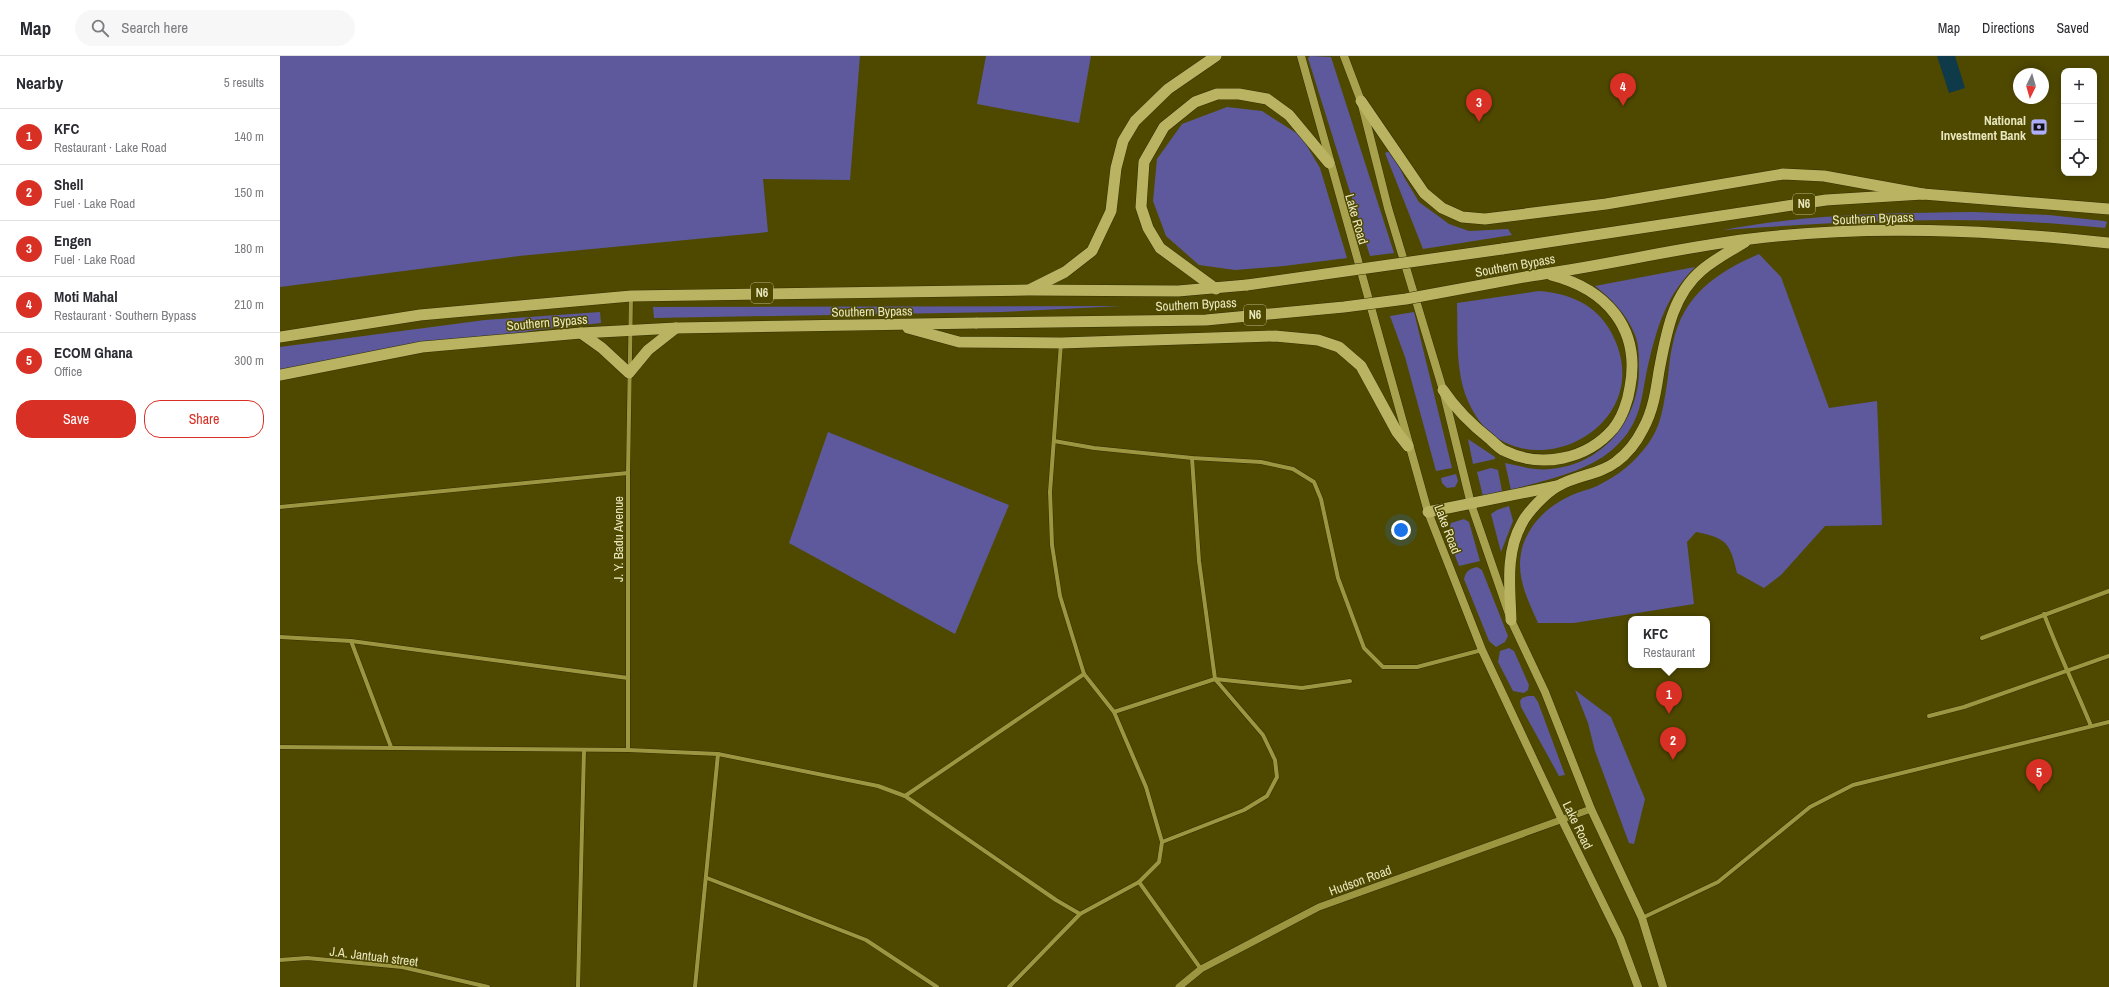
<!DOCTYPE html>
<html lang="en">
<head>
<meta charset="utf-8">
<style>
	:root { --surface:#fff; --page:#f7f7f7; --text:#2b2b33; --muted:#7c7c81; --line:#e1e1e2; --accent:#d93025 }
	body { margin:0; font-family:"Archivo Narrow",sans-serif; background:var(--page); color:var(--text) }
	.controls { position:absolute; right:12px; top:12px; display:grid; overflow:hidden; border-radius:8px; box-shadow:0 2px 10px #0003 }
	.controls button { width:36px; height:36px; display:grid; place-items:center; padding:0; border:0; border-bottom:1px solid var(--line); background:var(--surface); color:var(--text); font:20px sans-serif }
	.compass { position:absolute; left:1733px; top:12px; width:36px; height:36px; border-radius:50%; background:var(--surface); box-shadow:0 2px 10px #0003; rotate:185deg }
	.you { position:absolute; left:1121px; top:474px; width:14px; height:14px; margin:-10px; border:3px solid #fff; border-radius:50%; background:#1a73e8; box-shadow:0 0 0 6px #1a73e833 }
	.badge { display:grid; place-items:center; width:26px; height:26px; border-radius:50%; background:var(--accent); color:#fff; font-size:13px; font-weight:700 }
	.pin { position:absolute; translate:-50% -33px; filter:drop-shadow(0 1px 2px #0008) }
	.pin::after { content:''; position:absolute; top:21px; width:14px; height:12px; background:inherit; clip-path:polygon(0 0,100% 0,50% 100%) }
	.popup { position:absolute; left:1348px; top:560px; width:82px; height:52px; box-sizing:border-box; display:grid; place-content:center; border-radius:8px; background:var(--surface); filter:drop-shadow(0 1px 3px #0005); font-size:13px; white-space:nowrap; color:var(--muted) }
	.popup b { font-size:15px; color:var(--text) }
	.popup::after { content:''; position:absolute; left:50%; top:100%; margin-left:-8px; border:8px solid transparent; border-top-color:var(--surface) }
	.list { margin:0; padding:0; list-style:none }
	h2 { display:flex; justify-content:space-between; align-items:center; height:52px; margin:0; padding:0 16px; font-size:17px }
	h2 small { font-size:13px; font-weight:400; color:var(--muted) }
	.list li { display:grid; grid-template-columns:26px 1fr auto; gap:12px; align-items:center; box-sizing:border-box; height:56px; padding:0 16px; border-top:1px solid var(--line) }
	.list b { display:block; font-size:15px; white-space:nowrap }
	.list p { margin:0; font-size:13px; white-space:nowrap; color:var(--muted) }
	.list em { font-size:13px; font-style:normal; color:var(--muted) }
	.actions { display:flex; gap:8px; padding:12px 16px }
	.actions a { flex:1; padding:9px 0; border:1px solid var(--accent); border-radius:16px; text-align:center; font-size:14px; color:var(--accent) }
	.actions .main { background:var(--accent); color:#fff }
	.icon { flex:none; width:22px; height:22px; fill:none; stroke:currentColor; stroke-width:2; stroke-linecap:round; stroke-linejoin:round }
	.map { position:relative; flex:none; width:1829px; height:931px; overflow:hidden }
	header { display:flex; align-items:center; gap:24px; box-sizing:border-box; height:56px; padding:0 20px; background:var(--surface); border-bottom:1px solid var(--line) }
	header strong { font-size:19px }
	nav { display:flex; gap:22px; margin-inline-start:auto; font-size:14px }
	.search { width:280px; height:36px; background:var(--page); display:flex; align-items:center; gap:10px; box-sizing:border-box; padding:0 14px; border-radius:22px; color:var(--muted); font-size:15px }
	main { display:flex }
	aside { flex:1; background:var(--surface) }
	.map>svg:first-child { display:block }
	.green { fill:#5d599c }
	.water { fill:#0e3a49 }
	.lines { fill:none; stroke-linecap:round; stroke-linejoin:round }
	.minor-casing { stroke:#332f00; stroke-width:5 }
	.tertiary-casing { stroke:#332f00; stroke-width:8 }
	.secondary-casing { stroke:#332f00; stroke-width:9 }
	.trunk-casing { stroke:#332f00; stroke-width:12 }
	.minor { stroke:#9d9641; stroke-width:4 }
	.tertiary { stroke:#9d9641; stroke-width:7 }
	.secondary { stroke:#a8a14d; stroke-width:8 }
	.trunk { stroke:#b9b362; stroke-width:11 }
	.trunk-bridge-casing { stroke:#332f00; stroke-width:12; stroke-linecap:butt }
	.trunk-bridge { stroke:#b9b362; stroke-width:11 }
	.labels { text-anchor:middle; stroke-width:3; stroke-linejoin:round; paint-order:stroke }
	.shield { fill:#4f4900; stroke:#bbb885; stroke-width:1 }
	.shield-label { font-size:12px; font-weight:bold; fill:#e9e7be }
	.poi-label { font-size:13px; font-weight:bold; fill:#e9e7be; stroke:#4f4900; text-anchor:end }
	.street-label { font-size:13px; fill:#e9e7be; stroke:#4f4900 }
</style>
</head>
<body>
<header>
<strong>Map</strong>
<div class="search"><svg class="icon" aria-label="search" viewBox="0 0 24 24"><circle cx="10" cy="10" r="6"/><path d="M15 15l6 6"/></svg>Search here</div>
<nav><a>Map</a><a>Directions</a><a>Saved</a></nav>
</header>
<main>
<aside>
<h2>Nearby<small>5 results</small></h2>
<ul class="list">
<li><span class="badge">1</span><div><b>KFC</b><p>Restaurant · Lake Road</p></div><em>140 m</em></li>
<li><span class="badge">2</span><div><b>Shell</b><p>Fuel · Lake Road</p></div><em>150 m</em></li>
<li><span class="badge">3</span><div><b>Engen</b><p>Fuel · Lake Road</p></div><em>180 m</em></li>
<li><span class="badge">4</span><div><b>Moti Mahal</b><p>Restaurant · Southern Bypass</p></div><em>210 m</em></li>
<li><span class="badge">5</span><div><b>ECOM Ghana</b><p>Office</p></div><em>300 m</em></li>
</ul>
<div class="actions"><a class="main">Save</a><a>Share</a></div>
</aside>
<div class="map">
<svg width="1829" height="931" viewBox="0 0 1829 931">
	<rect width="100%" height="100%" fill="#4f4900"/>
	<g class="green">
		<polygon points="0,0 580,0 570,124 483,123 488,176 239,200 0,231"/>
		<polygon points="706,0 811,0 799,67 697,48"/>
		<polygon points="1030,0 1051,1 1114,197 1090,200 1028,2"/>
		<polygon points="947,51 982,55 1021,80 1040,112 1067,202 1004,210 955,214 919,209 886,180 873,145 877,103 902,68"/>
		<polygon points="1112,94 1124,121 1139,146 1169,168 1189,175 1228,173 1232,179 1143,193 1105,97"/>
		<path d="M1694,156l75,3 55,6 3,1 -2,6c-127,-14 -255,-7 -382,2 82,-16 167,-17 251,-18z"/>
		<path d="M1479,198l22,23 48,131 48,-7 5,124 -57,1 -44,49 -17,13 -27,-15c-7,-30 -10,-35 -41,-41l-9,10 7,62 -120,19h-36c-11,-25 -24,-49 -15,-78 8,-23 26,-40 49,-50 8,-4 17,-5 25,-9 22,-11 37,-23 51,-42 12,-16 15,-35 18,-54 3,-15 3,-32 7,-47 10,-48 44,-71 86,-89z"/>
		<path d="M1415,211c-27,27 -36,54 -45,90 -10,38 -5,64 -38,93 -27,23 -68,30 -101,40l-6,-27c15,3 30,8 45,6 53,-4 90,-50 89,-101 0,-11 0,-23 -4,-33 -8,-21 -23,-35 -40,-49z"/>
		<path d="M1259,235c29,2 57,13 72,41 54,99 -100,170 -143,69 -13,-30 -10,-65 -11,-98z"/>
		<polygon points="842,250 721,256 374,262 373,251"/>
		<polygon points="320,256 321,267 256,274 0,320 0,291 205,264"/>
		<polygon points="1134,256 1172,412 1156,415 1125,301 1110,260"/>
		<polygon points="548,376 729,449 675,578 509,487"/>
		<polygon points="1188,383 1215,401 1215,403 1193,408"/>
		<polygon points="1211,412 1218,414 1222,435 1203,440 1197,416"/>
		<polygon points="1176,418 1178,425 1175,431 1167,432 1162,427 1161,422"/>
		<polygon points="1229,450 1233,465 1221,496 1211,458 1217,454"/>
		<path d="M1184,463l5,3 11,39 -21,5c-5,-14 -13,-29 -8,-43z"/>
		<path d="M1197,511l5,3 26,66 -3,6 -9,5 -7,-6 -25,-62c2,-8 5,-10 13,-12z"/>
		<polygon points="1229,592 1234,595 1249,629 1248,634 1244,637 1233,635 1218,606 1220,595"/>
		<polygon points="1295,634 1331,661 1365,743 1354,788 1349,787 1315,695 1308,667"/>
		<polygon points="1248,640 1254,640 1258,646 1285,719 1279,720 1241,651 1240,645 1242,642"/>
	</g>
	<polygon class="water" points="1657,0 1675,0 1685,32 1669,37"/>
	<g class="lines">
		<g class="minor-casing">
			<g id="minor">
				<polyline points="774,385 814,392 912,402 981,406 1013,413 1034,426 1041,443 1058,522 1084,592 1103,611 1137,611 1202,594"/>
				<polyline points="0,451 348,417"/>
				<path d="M1764,558c14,38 32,75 47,112"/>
				<polyline points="0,581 71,585 111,691"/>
				<polyline points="1702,582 1829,535"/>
				<polyline points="71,585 348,622"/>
				<polyline points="834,656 935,623 1022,632 1070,625"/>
				<polyline points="1649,660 1684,651 1829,600"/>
				<polyline points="0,691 348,694 438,698 598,730 625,740 776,844 800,858"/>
				<polyline points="348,694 348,417 351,240"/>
				<polyline points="625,740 804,618"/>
				<polyline points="882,786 964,754 987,740 997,721 995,704 983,679 935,623 919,505 912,402"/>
				<polyline points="427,822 586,884 657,931"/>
				<polyline points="859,826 921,913"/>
				<polyline points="1362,862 1438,826 1530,751 1573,729 1829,666"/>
				<polyline points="0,904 27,902 122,911 208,931"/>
				<polyline points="298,931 304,694"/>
				<polyline points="415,931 438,698"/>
				<polyline points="729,931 800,858 859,826 879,806 882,786 866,731 834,656 804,618 780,540 772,489 770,436 781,287"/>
			</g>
		</g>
		<g class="tertiary-casing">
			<polyline id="tertiary" points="899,931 921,913 1039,851 1311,753"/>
		</g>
		<g class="secondary-casing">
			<g id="secondary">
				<polyline points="1021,0 1148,456 1202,594 1282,764 1340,882 1358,931"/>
				<polyline points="1064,0 1081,45 1108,152 1163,334 1191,448 1231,564 1265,636 1311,753 1362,862 1383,931"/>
			</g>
		</g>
		<g class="trunk-casing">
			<g id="trunk">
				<polyline points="1081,45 1144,137 1162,152 1182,161 1205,163 1326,148 1503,118 1544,120 1643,138"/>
				<polyline points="1222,193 1546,144 1643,138 1829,153"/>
				<path d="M1250,220c74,-10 146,-28 220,-37 119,-15 240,-9 359,4"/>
				<polyline points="751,233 785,216 812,195 831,155 836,112 843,85 855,65 888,33 936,0"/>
				<polyline points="936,233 880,192 868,172 861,151 864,106 884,71 915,46 937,38 959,38 987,43 1009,59 1049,107"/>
				<polyline points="628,272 679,286 781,287 995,280 1038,284 1059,291 1081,310 1117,376 1128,390"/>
				<polyline points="301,277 322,292 349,317 368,294 396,272"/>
				<polyline points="0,281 140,259 351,240 749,234 898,235 967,229"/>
				<polyline points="0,319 142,291 301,277 396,272 697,267"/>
				<path d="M1163,334c14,21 29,35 48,50 4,4 9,9 14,11 37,18 82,8 108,-22 9,-11 15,-28 17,-42 11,-59 -24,-98 -79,-112"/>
				<polyline points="1148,456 1277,430"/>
				<path d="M1231,564c-1,-33 -6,-67 11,-97 6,-12 25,-31 36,-37 18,-11 41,-11 58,-24 11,-8 21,-21 27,-33 10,-18 13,-38 16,-58 7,-36 13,-76 43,-101 13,-11 28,-19 43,-28"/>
			</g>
		</g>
		<use href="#minor" class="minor"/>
		<use href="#tertiary" class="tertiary"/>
		<use href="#secondary" class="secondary"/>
		<use href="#trunk" class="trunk"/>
		<g class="trunk-bridge-casing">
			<g id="trunk-bridge">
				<polyline points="967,229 1222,193"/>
				<polyline points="697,267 926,264 1064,251 1126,243 1250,220"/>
			</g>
		</g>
		<use href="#trunk-bridge" class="trunk-bridge"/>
	</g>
	<defs>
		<g id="bank-square" transform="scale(0.9)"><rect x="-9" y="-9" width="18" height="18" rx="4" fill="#afaefa" stroke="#4f4900"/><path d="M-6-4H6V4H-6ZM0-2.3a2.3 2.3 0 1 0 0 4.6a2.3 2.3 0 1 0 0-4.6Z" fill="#111"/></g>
	</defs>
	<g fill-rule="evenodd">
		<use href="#bank-square" x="1759" y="71"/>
	</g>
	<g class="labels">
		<g class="shield">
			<rect x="1513" y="138" width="22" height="20" rx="3"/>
			<rect x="471" y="227" width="22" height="20" rx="3"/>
			<rect x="964" y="249" width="22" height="20" rx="3"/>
		</g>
		<g class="shield-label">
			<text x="1524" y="152">N6</text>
			<text x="482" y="241">N6</text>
			<text x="975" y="263">N6</text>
		</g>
		<g class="poi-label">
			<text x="1746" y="69">National<tspan x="1746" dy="15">Investment Bank</tspan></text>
		</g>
		<g class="street-label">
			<text transform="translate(1593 162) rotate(-2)" y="5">Southern Bypass</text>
			<text transform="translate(1077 163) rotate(74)" y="5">Lake Road</text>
			<text transform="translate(1235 209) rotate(-10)" y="5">Southern Bypass</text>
			<text transform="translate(916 248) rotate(-3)" y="5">Southern Bypass</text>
			<text transform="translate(592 255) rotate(-1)" y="5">Southern Bypass</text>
			<text transform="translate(267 266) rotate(-5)" y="5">Southern Bypass</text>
			<text transform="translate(1168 473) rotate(69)" y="5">Lake Road</text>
			<text transform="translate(338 483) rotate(-90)" y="5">J. Y. Badu Avenue</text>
			<text transform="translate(1298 769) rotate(64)" y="5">Lake Road</text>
			<text transform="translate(1080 824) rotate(-20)" y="5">Hudson Road</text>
			<text transform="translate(94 900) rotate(7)" y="5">J.A. Jantuah street</text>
		</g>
	</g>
</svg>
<div class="controls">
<button>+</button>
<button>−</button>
<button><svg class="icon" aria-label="locate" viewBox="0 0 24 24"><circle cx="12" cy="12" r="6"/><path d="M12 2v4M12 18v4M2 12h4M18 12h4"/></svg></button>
</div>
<svg class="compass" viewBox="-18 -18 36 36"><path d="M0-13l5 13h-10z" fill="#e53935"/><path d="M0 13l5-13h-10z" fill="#7c7c81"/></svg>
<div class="you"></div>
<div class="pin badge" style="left:1389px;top:658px">1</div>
<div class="popup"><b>KFC</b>Restaurant</div>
<div class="pin badge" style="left:1393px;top:704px">2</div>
<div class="pin badge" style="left:1199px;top:66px">3</div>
<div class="pin badge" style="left:1343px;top:50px">4</div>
<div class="pin badge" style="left:1759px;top:736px">5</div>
</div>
</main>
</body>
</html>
